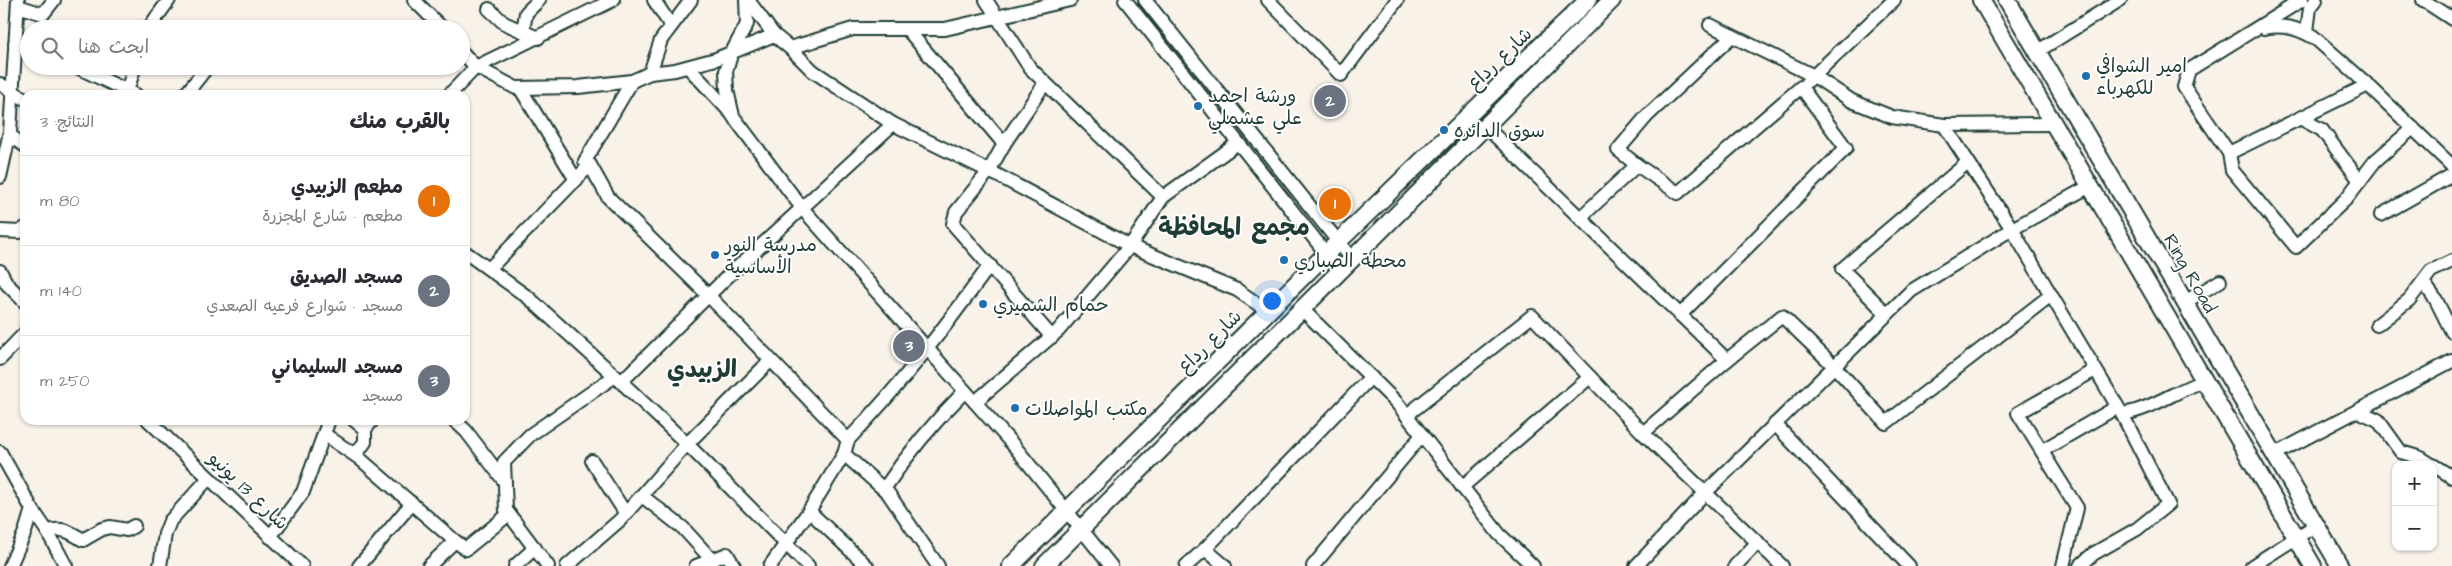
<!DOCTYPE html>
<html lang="ar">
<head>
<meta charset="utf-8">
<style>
	:root { --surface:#fff; --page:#f2f2f3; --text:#2b2b33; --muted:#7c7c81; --line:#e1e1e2; --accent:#2563eb }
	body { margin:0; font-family:"Architects Daughter","Playpen Sans Arabic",sans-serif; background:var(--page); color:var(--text); direction:rtl }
	.controls { position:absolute; right:15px; bottom:15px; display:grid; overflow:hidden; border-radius:10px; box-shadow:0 1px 4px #0004 }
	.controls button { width:45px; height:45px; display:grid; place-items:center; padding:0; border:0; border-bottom:1px solid var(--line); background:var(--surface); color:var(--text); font:25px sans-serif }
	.you { position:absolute; left:1271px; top:300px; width:18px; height:18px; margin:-12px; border:4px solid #fff; border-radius:50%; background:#1a73e8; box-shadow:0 0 0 8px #1a73e833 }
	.badge { display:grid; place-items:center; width:32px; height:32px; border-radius:50%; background:var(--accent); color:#fff; font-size:16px; font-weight:700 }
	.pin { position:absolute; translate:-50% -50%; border:2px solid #fff; box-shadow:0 1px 5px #0006 }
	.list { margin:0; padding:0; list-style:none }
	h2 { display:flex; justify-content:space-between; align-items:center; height:65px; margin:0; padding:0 20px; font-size:21px }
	h2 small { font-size:16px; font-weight:400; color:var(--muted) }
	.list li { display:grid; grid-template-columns:32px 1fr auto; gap:15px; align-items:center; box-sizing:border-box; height:90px; padding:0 20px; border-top:1px solid var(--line) }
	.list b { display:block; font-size:19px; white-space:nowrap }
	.list p { margin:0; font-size:16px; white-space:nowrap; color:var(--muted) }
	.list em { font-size:16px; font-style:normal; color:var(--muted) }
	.icon { flex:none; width:28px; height:28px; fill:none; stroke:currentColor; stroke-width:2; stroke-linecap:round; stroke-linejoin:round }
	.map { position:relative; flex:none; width:2452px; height:566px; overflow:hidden; direction:ltr }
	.search { position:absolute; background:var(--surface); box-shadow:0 1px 4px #0004; left:20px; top:20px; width:450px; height:55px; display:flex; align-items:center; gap:12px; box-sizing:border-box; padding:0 18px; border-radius:28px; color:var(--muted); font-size:19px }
	.panel { position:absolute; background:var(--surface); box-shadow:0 1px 4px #0004; left:20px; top:90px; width:450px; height:335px; border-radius:15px; direction:rtl }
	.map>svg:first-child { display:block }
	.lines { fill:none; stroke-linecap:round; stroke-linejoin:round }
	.minor-casing { stroke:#1f3d34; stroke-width:16 }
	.major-casing { stroke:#1f3d34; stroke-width:20 }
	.minor { stroke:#fff; stroke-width:12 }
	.major { stroke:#fff; stroke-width:16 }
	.poi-dot { fill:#1f6fb2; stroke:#fff; stroke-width:2 }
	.labels { text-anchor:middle; stroke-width:4; stroke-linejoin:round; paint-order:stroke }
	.street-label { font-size:19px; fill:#1f3d34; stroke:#fff }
	.poi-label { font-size:19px; fill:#1f3d34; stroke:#fff; text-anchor:start }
	.district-label { font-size:24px; font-weight:bold; fill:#1f3d34; stroke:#fff }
</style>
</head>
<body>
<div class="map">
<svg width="2452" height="566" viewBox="0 0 2452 566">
	<rect width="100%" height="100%" fill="#f8f2e9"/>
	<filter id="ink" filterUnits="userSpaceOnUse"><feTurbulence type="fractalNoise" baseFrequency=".02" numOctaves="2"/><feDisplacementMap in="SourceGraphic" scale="10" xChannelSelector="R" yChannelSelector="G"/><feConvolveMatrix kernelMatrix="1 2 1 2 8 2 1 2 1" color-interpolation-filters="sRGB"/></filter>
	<g filter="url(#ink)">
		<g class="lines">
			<g class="minor-casing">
				<g id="minor">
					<polyline points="414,0 443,29"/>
					<polyline points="654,0 671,26"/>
					<polyline points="746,0 747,24 732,52 726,71 727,90 733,116 802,208 1015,447 1111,566"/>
					<polyline points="748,0 774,35"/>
					<polyline points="986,0 1030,68 1163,197"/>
					<polyline points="1125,0 1340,271"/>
					<polyline points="1145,0 1352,259"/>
					<polyline points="1268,0 1341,75 1397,0"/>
					<polyline points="2302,0 2189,70 2184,87 2229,153 2368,85 2452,166"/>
					<polyline points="2316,0 2310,8 2307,31 2368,85"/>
					<polyline points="2423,0 2452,19"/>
					<polyline points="18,6 43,14 54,0"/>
					<polyline points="489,9 504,23 538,38"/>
					<polyline points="1710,25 1814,76 1852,101 1892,117 1944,125"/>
					<path d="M2264,28c19,-4 33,0 49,9"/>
					<polyline points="148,29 169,0"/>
					<polyline points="907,29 1004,144 1045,83"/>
					<polyline points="523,31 526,13 539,0"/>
					<polyline points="15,44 29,49"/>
					<polyline points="790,48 813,71 893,124 997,175 1130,246 1237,290 1268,311"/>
					<polyline points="461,51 476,67 516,88 578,87 632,81 650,73 675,70 716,59 774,35 790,48 853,29 945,29 1070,0"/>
					<polyline points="2038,51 2120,0"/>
					<polyline points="75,66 136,95"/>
					<polyline points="688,67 732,114"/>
					<polyline points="650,73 661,40 691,0"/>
					<polyline points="632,81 585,161 590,165 608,197 708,295 848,440 844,454 888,493 938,566"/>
					<polyline points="1808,81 1894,0"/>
					<polyline points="0,84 25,99"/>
					<polyline points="520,88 576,180"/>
					<polyline points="127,91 135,66"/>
					<polyline points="185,95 208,66"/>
					<polyline points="449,95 476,67 613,0"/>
					<polyline points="2300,118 2322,130 2360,181"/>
					<polyline points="1485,126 1727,360 1643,433"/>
					<polyline points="9,135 25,146"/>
					<polyline points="1004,144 989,171 956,212 953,224 1052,337"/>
					<polyline points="2229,153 2232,170 2296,247 2346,199 2375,161 2413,128"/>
					<polyline points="1637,165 1618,150 1646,117 1732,36"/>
					<polyline points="0,177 10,132 18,0"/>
					<polyline points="2381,215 2452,175"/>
					<polyline points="1580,218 1637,165 1678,193 1801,87 1846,148 1680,315"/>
					<polyline points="0,231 20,232 25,228"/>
					<polyline points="465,252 529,298 615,376 687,444 808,566"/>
					<polyline points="490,268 590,165"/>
					<polyline points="0,271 7,284 25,302"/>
					<polyline points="2423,282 2436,300 2452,332"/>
					<polyline points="2051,295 2012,229 1944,125 2053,124"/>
					<polyline points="2185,302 2220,281"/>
					<polyline points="1302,309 1397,403 1499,534 1533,566"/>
					<polyline points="1887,314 1842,269 1968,162"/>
					<polyline points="2377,325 2409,300 2431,271 2452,261"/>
					<polyline points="0,359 25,333"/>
					<polyline points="1727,360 1782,316 1834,366 1886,423 2051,295 2122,414 2168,504 2137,529 2093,554 2080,566"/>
					<polyline points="621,382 726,278 893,124"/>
					<polyline points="975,402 1058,331 1130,246 1163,197 1238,143"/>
					<polyline points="2358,411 2378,420 2401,452 2421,458 2432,465"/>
					<path d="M2122,414c29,-4 54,-24 82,-33"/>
					<polyline points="1407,415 1532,316 1643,433 1782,566"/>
					<polyline points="148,420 302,566"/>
					<polyline points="354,420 365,429 373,420"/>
					<polyline points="454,420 466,431 505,482"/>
					<polyline points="1775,424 1909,566"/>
					<polyline points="324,434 359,458 455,541 429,566"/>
					<path d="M848,440c53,-55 97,-113 142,-175"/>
					<polyline points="2043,450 2117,407"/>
					<polyline points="0,452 32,509 25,532 10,566"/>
					<polyline points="2275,454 2452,361"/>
					<polyline points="355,455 365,442 365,429"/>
					<polyline points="592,461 626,514"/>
					<polyline points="2433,465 2452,477"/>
					<polyline points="1462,487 1590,377"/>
					<path d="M884,489c24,-36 50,-67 81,-98"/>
					<polyline points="642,496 683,528 712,560"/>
					<polyline points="32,509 47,531 66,566"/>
					<polyline points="809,511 867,566"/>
					<path d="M47,531c16,-4 23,1 36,9l19,-11 8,-2 17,3 7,-4"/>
					<polyline points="270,537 303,492 329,420"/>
					<polyline points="455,541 466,549 509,514"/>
					<polyline points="1205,549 1225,566"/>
					<polyline points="160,566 165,534 170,521 208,479"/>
					<polyline points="359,566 412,503"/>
					<polyline points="515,566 535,548"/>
					<polyline points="548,566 506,510 504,462 530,435 615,376"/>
					<polyline points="567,566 620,520 687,444 770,361"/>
					<polyline points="696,566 727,554 734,566"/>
					<polyline points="770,566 809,511 844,454"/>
					<polyline points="1186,566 1205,549 1371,377"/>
					<polyline points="1313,566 1422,435"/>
					<polyline points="1636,566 1706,492 1911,291 2012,229 2090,186"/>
					<polyline points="1735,566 1758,542"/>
					<polyline points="2063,566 2077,508 2018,413 2095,370"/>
					<polyline points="2252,566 2316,525"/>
				</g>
			</g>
			<g class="major-casing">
				<g id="major">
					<polyline points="1981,0 2313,566"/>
					<polyline points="2007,0 2340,566"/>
					<polyline points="1011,566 1338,242 1588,0"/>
					<polyline points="1044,566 1612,0"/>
				</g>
			</g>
			<use href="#minor" class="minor"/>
			<use href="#major" class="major"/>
		</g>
	</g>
	<g class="poi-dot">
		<circle cx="2086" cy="76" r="5"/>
		<circle cx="1198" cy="106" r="5"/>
		<circle cx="1444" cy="130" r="5"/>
		<circle cx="715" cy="255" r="5"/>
		<circle cx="1284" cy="260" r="5"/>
		<circle cx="983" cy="304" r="5"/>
		<circle cx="1015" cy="408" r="5"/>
	</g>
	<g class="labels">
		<g class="street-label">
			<text transform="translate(1499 58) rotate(-44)" y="7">شارع رداع</text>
			<text transform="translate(2191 273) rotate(60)" y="7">Ring Road</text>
			<text transform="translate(1209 341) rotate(-45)" y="7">شارع رداع</text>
			<text transform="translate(249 490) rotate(44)" y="7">شارع 13 يونيو</text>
		</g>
		<g class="poi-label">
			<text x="2096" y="72">امير الشوافي<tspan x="2096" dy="22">للكهرباء</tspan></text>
			<text x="1208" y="102">ورشة احمد<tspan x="1208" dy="22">علي عشملي</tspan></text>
			<text x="1454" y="137">سوق الدائره</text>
			<text x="725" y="251">مدرسة النور<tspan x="725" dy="22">الأساسية</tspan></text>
			<text x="1294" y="267">محطة الصباري</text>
			<text x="993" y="311">حمام الشميري</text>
			<text x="1025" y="415">مكتب المواصلات</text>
		</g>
		<g class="district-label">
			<text x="1234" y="235">مجمع المحافظة</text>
			<text x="702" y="377">الزبيدي</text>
		</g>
	</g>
</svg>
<div class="controls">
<button>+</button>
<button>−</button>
</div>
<div class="you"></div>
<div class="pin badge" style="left:1335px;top:204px;background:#e8710a">1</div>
<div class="pin badge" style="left:1330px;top:101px;background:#6b7280">2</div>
<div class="pin badge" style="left:909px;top:346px;background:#6b7280">3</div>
<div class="search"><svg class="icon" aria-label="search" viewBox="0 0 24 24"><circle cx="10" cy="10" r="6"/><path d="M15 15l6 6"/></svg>ابحث هنا</div>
<section class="panel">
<h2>بالقرب منك<small>النتائج: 3</small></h2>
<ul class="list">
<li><span class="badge" style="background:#e8710a">1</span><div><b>مطعم الزبيدي</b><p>مطعم · شارع المجزرة</p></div><em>80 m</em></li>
<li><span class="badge" style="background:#6b7280">2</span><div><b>مسجد الصديق</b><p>مسجد · شوارع فرعيه الصعدي</p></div><em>140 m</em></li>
<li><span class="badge" style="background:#6b7280">3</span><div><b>مسجد السليماني</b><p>مسجد</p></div><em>250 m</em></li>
</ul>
</section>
</div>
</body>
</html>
